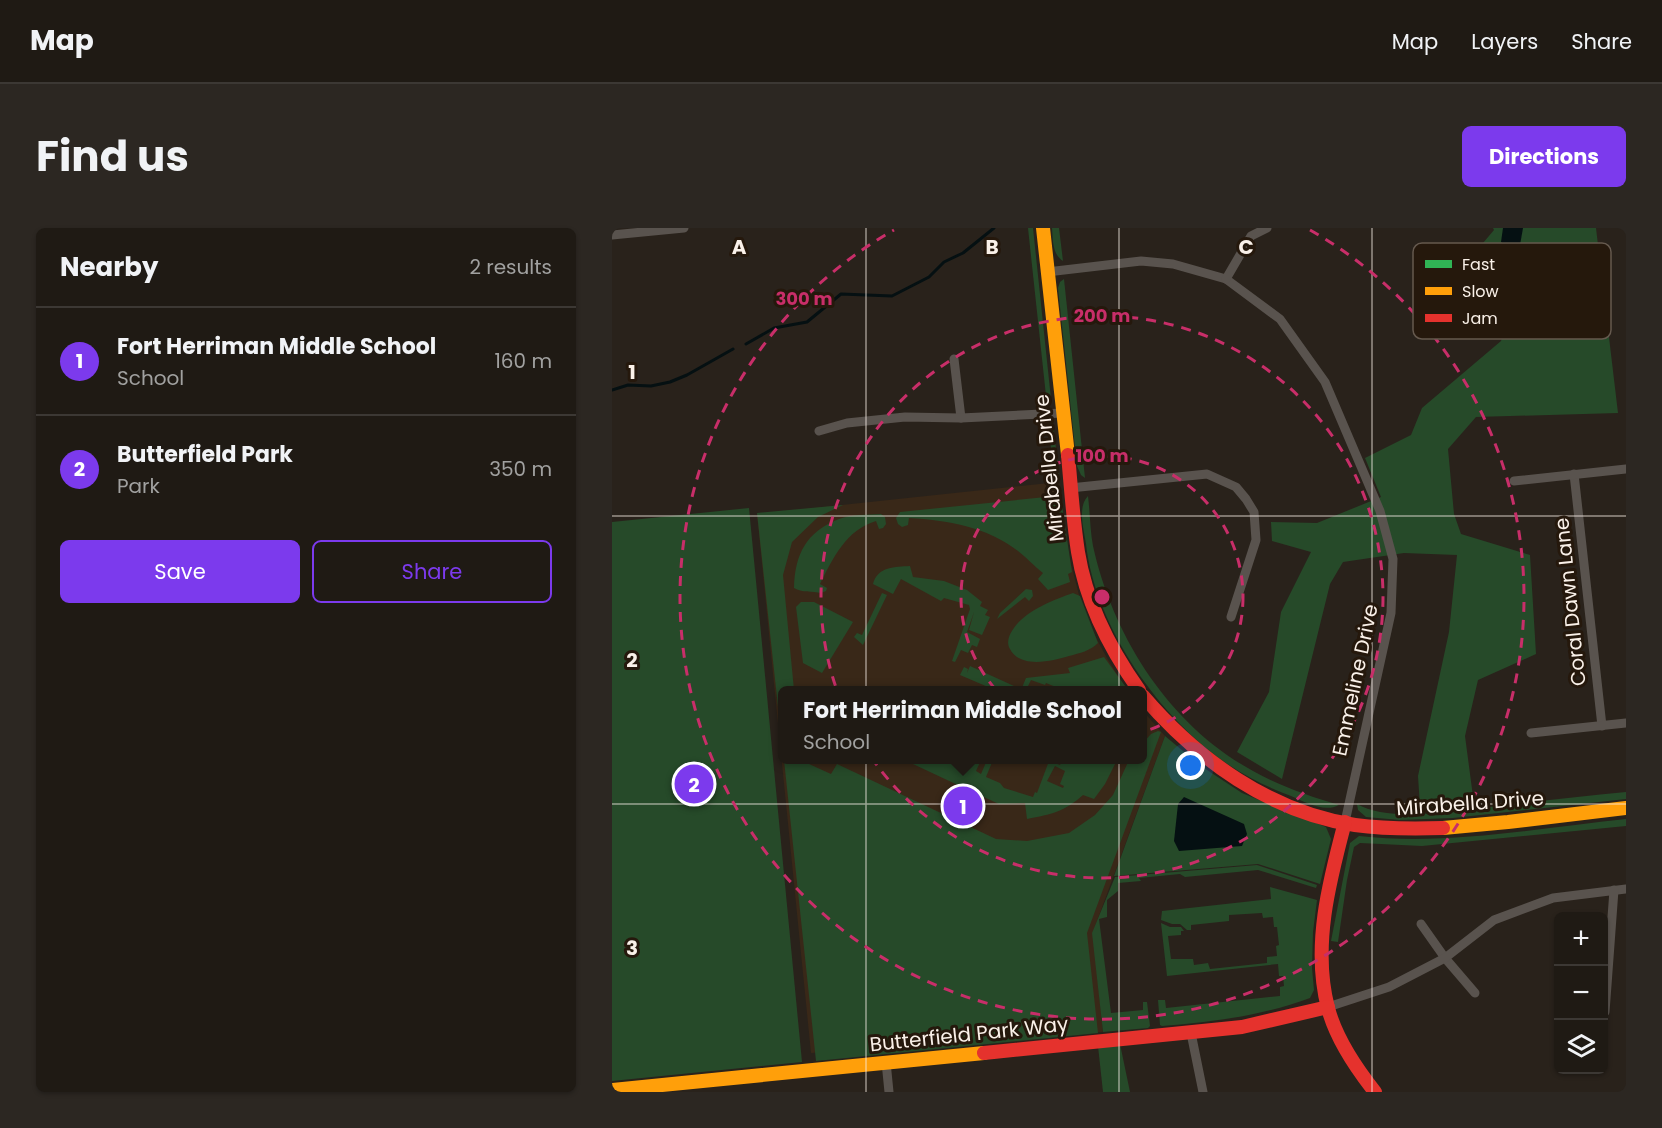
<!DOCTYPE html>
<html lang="en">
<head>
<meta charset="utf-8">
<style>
	:root { --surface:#1f1a14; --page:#2c2722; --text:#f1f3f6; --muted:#a1a1a0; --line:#3c3834; --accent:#7c3aed }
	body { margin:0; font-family:Poppins,sans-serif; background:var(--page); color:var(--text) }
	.controls { position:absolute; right:18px; bottom:18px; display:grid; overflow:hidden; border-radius:9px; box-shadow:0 2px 4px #0004 }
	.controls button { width:54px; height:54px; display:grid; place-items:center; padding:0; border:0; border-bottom:2px solid var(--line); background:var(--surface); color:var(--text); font:30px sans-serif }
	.you { position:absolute; left:579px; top:538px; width:21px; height:21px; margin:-15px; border:4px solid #fff; border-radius:50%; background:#1a73e8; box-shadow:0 0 0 9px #1a73e833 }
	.badge { display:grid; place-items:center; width:39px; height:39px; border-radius:50%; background:var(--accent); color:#fff; font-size:20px; font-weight:700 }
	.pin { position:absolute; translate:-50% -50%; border:3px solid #fff; box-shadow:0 2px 6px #0006 }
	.popup { position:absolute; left:166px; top:458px; width:369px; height:78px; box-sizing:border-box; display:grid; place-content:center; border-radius:9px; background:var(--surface); filter:drop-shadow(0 2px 4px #0005); font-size:20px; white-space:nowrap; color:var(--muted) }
	.popup b { font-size:22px; color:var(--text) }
	.popup::after { content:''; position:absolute; left:50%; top:100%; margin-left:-12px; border:12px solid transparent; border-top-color:var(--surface) }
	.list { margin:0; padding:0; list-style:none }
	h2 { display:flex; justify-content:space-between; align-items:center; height:78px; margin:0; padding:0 24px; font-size:26px }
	h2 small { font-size:20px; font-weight:400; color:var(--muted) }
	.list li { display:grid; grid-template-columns:39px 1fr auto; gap:18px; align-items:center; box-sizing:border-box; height:108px; padding:0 24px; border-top:2px solid var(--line) }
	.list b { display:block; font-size:22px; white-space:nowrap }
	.list p { margin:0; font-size:20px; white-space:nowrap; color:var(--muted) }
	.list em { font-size:20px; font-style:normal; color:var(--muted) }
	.actions { display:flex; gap:12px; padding:18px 24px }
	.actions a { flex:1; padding:14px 0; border:2px solid var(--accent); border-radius:9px; text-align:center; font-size:21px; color:var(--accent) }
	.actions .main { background:var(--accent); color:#fff }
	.icon { flex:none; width:33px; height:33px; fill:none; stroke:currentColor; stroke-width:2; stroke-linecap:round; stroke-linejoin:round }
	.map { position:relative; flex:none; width:1014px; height:864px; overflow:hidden; border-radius:9px }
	header { display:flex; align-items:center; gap:36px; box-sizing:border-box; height:84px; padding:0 30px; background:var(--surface); border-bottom:2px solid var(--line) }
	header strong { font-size:28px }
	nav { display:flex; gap:33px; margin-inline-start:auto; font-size:21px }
	.intro { display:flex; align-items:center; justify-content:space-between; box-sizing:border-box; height:144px; padding:0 36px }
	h1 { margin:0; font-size:42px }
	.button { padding:15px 27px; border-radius:9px; background:var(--accent); color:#fff; font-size:21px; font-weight:700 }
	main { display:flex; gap:36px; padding:0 36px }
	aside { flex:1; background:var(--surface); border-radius:9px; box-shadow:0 2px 4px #0004 }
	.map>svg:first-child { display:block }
	.built { fill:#392818 }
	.green { fill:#264a29; fill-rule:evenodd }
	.water { fill:#051012 }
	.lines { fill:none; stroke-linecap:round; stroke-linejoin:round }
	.stream { stroke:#051012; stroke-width:3 }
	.street { stroke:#59534e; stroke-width:9 }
	.slow { stroke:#ff9f0a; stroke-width:14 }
	.jam { stroke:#e5322d; stroke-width:14 }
	.grid { fill:none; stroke:#faf1e9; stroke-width:1.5; stroke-opacity:0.55 }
	.ring { fill:none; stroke:#c82e69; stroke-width:3; stroke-dasharray:10 8 }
	.labels { text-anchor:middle; stroke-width:6; stroke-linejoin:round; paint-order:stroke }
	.street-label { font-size:20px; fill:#faf1e9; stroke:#25180c }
	.key { fill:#25180c; stroke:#65594e; stroke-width:1.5 }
	.key-label { font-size:16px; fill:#faf1e9 }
	.grid-label { font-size:20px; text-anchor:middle; font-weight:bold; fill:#faf1e9; stroke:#25180c; stroke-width:6; stroke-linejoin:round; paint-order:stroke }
	.centre { fill:#c82e69; stroke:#25180c; stroke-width:3 }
	.ring-label { font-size:18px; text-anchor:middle; font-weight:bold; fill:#c82e69; stroke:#25180c; stroke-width:6; stroke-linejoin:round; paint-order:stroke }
</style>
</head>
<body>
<header>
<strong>Map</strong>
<nav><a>Map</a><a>Layers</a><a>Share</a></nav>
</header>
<div class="intro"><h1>Find us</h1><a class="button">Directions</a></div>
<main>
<aside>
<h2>Nearby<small>2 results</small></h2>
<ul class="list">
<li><span class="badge">1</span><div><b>Fort Herriman Middle School</b><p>School</p></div><em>160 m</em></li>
<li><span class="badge">2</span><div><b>Butterfield Park</b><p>Park</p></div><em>350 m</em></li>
</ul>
<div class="actions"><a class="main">Save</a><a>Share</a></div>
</aside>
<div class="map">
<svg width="1014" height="864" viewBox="0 0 1014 864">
	<rect width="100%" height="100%" fill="#29221b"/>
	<polygon class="built" points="447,254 456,324 468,371 481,404 496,432 515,462 171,462 171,532 531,532 531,483 553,508 481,704 491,804 421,807 199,825 145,286"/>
	<g class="green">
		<polygon points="416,0 421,0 439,171 435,177"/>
		<path d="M440,0h7l4,33c-11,-7 -10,-21 -11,-33z"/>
		<polygon points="881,0 984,0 1006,185 864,189 836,221 842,286 849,306 918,327 924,426 866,452 853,508 862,576 808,579 806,548 837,404 845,327 792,325 731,334 718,356 670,551 625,524 657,464 669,384 699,324 660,313 659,294 705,295 769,269 753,230 799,207 810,180 889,113 900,81 883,60 849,41 882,2"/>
		<polygon points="452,51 473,250 469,247 465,238 446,60 448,54"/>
		<polygon points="436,193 441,196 448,253 446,256 443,257"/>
		<path d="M444,268l5,3 11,73 -4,2 2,8 -22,8 -10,-11 5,-6c-9,-7 -17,-16 -25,-22 -31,-24 -71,-31 -109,-33l-1,7 -6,2 -4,-3 -2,-6 4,-6z"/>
		<path d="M476,268c2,16 2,34 5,50 20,91 77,180 160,225 27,15 56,25 86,34 -15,8 -34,-3 -48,-9 -21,-8 -43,-18 -62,-31 -68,-45 -134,-138 -143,-221 -2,-14 -9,-37 2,-48z"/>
		<polygon points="231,277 206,289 180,314 171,347 182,462 171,462 171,525 145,285"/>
		<polygon points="137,280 190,834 0,853 0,294"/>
		<path d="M269,286l4,3 1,7 -3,4 -4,1 -3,-8c-30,9 -43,37 -56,63l7,4 -1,3 -5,2c-9,-2 -19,0 -27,-5 1,-34 12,-56 45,-69 12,-5 29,-4 42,-5z"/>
		<path d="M298,338l3,11 31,4 23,9 15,12 -2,4 8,4 -3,5 5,2 -8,18 -13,-5 5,-18 -7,20 13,7 -3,8 -5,-2 -4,8 -7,-3 -6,12 -3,-1 18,-52 -1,-4 -25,-7 -3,3 -40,-22 -8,15 -20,-10c5,-18 22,-17 37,-18z"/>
		<polygon points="414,361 420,362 421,368 417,373 413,369 385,391 388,385"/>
		<polygon points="270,365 275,367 251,417 242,409 245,405 250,407"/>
		<path d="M461,365l7,3 18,47c-8,8 -18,10 -29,13 -17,5 -49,13 -59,-7 -5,-8 1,-18 7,-25 12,-14 38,-25 56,-31z"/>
		<polygon points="189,374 202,374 241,394 210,445 191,435 184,379"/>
		<polygon points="492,429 516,462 451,462 434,455 433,457 419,452 414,462 409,462 414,450 458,445 456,440"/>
		<polygon points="358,438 402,458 400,462 388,459 387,462 383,462 348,447 352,439 356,441 355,445"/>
		<polygon points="546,503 549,504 475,705 486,805 204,833 172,532 199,532 197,536 219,546 225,536 384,611 415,613 457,605 483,587 501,567 517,532 531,532 531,515 539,506"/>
		<polygon points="553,508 589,538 630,565 714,599 719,611 708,656 646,636 502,648"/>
		<path d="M303,532h37l18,7 4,-7h7l-5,11 5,3 6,-14h6l-7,17 14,6 4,5 29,9 2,-5 2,1 12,-32 11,4 3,-5h54l-12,24 -11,15 -11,-4c-19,17 -31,19 -56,24l-2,-16 -26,1 -22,-10 -7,15 -15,-7 7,-15 -49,-23zM443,538l10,5 -5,13 4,2 -1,2 -16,-7z"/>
		<path d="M1014,564v7l-173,19 -53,2 -34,-3 -8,-7 -1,-6c33,20 111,5 150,1 40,-5 79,-9 119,-13z"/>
		<path d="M1014,591v7l-204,20 -62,-3 -6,4 -7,33 -9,62 -7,-1 19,-98 9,-7c87,10 180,-8 267,-17z"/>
		<polygon points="645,637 705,657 704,660 646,642 573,649 568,646 527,650 529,653 506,655 506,663 495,672 495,689 487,691 499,785 531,782 531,774 535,774 538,798 536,800 491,804 480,705 503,649"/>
		<path d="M658,659l47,13 -4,32 -1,36 2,22 -4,8c-48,18 -97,24 -148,28l-2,-1 -2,-25h7l1,8 114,-12v-9l4,-1 -1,-10h-4l-1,-12 -111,12 -6,-53 9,4h11l3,4h-3v4l-13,1 3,23h22l1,6 14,-2 2,6 57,-6v-6l10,-1 -1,-10 3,-1 -2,-18h-3l-1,-10 -10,1 -1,-5 -33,2v6l-38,4v5h-4l-7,-6h-8l-11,-4 1,-9 109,-12z"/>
		<polygon points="508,816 518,864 491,864 486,818"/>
	</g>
	<g class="water">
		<polygon points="891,0 911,0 908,17 899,21 889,14"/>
		<polygon points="572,569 632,596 635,606 630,618 567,623 562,613 566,576"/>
	</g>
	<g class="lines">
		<g class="stream">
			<polyline points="134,116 162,100 195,94 229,66 280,68 317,49 332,34 351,25 382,0"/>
			<polyline points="0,162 16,157 39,158 58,154 75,147 121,121"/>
		</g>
		<g class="street">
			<polyline points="0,7 72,0"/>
			<polyline points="435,44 529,33 561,36 614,51 668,91 713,154 768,283 781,331 779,385 733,594"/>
			<polyline points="614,51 639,8 655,0"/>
			<polyline points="342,131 349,190"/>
			<polyline points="207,203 235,195 293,189 349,190 450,185"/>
			<polyline points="962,246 990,498"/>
			<polyline points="902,253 1014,241"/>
			<polyline points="458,260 595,246 624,259 634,271 642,284 644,312 619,389"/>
			<polyline points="919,505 1014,495"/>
			<polyline points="809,696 833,730 863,765"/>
			<polyline points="716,779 777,759 833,730 882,692 941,670 1014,661"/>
			<polyline points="993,784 1002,662"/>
			<polyline points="579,805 591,864"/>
			<polyline points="274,834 277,864"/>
		</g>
		<g class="slow">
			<polyline points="431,0 456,227"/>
			<polyline points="831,600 896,594 1014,580"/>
			<polyline points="0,862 372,825"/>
		</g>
		<g class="jam">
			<path d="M456,227c3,32 5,65 10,97 8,50 32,97 61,138"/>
			<path d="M531,468c55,64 127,116 212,129 29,4 58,4 88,3"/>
			<path d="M733,594c-16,60 -33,125 -17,186 8,31 28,60 47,84"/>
			<polyline points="372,825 630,799 716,779"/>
		</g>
	</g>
	<path class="grid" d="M254,0v864M507,0v864M760,0v864M0,288h1014M0,576h1014"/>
	<g class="ring">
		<circle cx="490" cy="369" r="141"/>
		<circle cx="490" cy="369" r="281"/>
		<path d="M698 2A422 422 0 1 1 282 2"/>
	</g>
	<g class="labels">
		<g class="street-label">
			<text transform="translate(437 240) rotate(-96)" y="7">Mirabella Drive</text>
			<text transform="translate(958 374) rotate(-96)" y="7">Coral Dawn Lane</text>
			<text transform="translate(743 452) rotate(-78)" y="7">Emmeline Drive</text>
			<text transform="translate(858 575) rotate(-4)" y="7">Mirabella Drive</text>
			<text transform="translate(357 806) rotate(-6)" y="7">Butterfield Park Way</text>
		</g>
	</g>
	<rect x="801" y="15" width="198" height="96" rx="9" class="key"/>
	<rect x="813" y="32" width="27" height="8" fill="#30b455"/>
	<rect x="813" y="59" width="27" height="8" fill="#ff9f0a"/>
	<rect x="813" y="86" width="27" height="8" fill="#e5322d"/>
	<g class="key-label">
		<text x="850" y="42">Fast</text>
		<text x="850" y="69">Slow</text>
		<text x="850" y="96">Jam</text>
	</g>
	<g class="grid-label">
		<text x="127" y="26">A</text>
		<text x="380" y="26">B</text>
		<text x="634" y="26">C</text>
		<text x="20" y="151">1</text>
		<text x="20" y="439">2</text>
		<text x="20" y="727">3</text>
	</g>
	<circle cx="490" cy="369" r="9" class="centre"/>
	<g class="ring-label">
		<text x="192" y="77">300 m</text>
		<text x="490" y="94">200 m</text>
		<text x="490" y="234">100 m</text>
	</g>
</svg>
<div class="controls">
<button>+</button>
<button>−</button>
<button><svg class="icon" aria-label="layers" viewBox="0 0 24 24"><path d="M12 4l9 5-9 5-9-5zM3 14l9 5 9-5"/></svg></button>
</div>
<div class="you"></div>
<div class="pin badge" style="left:351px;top:578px">1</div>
<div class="popup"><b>Fort Herriman Middle School</b>School</div>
<div class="pin badge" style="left:82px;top:556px">2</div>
</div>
</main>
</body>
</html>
